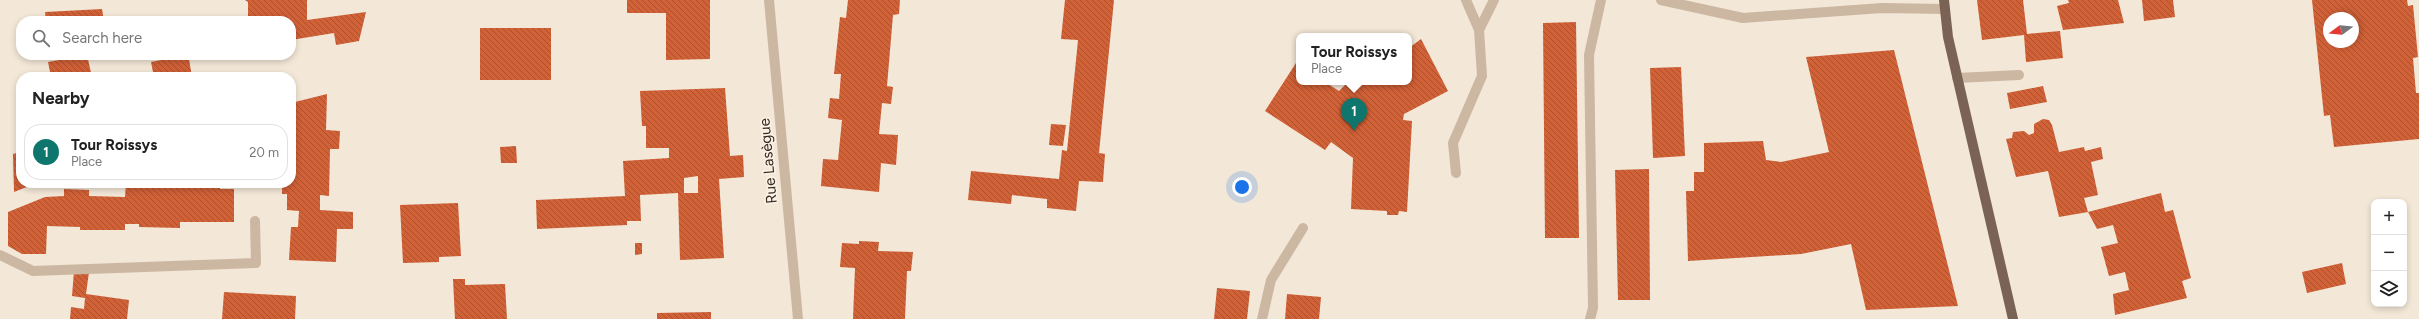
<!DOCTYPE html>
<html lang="en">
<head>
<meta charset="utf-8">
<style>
	:root { --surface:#fff; --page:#f2f2f2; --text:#222; --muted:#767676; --line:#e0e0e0; --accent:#0f766e }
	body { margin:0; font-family:Figtree,sans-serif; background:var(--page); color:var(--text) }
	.controls { position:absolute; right:12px; bottom:12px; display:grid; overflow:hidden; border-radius:8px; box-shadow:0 2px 6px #0003 }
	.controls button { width:36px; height:36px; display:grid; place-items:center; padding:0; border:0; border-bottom:1px solid var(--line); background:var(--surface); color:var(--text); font:20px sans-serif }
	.compass { position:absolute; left:2323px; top:12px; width:36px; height:36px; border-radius:50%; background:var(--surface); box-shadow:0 2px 6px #0003; rotate:254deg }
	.you { position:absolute; left:1242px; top:187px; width:14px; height:14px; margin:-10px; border:3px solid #fff; border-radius:50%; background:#1a73e8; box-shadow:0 0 0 6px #1a73e833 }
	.badge { display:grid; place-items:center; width:26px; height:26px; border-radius:50%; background:var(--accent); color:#fff; font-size:13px; font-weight:700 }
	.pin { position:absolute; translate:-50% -33px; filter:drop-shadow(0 1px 2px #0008) }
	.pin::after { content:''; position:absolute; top:21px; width:14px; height:12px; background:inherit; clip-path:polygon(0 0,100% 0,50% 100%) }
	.popup { position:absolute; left:1296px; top:33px; width:116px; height:52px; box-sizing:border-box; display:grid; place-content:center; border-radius:8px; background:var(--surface); filter:drop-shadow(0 1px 3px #0005); font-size:13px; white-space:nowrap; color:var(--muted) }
	.popup b { font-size:15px; color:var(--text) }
	.popup::after { content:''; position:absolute; left:50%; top:100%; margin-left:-8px; border:8px solid transparent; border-top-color:var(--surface) }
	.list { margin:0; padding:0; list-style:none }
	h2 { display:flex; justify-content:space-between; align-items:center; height:52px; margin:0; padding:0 16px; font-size:17px }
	h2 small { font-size:13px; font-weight:400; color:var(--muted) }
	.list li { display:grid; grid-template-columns:26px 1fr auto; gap:12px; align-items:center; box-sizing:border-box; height:56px; margin:0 8px 8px; padding:0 8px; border:1px solid var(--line); border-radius:16px }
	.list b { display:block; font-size:15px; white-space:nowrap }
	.list p { margin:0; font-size:13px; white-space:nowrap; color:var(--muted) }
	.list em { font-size:13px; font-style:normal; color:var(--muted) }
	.icon { flex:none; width:22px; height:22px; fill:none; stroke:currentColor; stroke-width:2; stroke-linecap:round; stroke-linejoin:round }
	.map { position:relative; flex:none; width:2419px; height:319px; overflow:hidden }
	.search { position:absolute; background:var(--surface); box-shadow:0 2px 6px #0003; left:16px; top:16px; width:280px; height:44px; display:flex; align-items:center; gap:10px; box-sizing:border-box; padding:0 14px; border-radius:16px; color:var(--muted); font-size:15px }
	.panel { position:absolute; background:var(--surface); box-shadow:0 2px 6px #0003; left:16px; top:72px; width:280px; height:116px; border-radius:16px }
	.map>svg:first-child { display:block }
	.building { fill:url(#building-back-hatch); fill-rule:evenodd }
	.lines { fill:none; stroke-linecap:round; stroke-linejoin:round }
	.minor { stroke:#ccb7a2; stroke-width:10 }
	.major { stroke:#7a6255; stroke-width:10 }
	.labels { text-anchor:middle; stroke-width:3.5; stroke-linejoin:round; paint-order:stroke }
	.street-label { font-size:15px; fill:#362b25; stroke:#fbf1e3 }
</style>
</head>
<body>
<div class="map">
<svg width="2419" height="319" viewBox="0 0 2419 319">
	<defs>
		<pattern id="building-back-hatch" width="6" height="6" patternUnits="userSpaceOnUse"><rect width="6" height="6" fill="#d16137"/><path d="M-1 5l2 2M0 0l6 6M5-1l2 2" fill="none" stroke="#aa502e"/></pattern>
	</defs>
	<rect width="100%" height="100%" fill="#f3e7d7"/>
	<g class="building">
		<polygon points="245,0 307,0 307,20 366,12 359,41 336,45 334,33 291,40 291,21 248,21 248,2"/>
		<polygon points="627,0 710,0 710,59 666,60 666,13 627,13"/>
		<polygon points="848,0 900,0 899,14 893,15 887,86 893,87 891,104 882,103 879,134 898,135 896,165 881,163 879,192 821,186 823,159 838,160 842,120 828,118 830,98 839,99 841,74 834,74 840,17 846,18"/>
		<polygon points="1065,0 1114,0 1099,153 1105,154 1103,182 1079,181 1076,211 1047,208 1047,199 1012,195 1011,204 968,200 971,171 1059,179 1062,150 1067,151 1078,40 1061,39"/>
		<polygon points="1977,0 2023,0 2027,34 2060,31 2063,58 2026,62 2024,35 1982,40"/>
		<polygon points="2068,0 2118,0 2124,23 2063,30 2057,6 2069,3"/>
		<polygon points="2142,0 2173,0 2175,17 2144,21"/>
		<path d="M2312,0h95l1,6 5,-1 5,52 -5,1 3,35h3v46l-85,8 -4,-32 -6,1zM2329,18h24v24h-24z"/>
		<polygon points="102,9 104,21 46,21 45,12"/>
		<polygon points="1576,22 1579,238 1545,238 1543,23"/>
		<rect x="480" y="28" width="71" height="52"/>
		<polygon points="1421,39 1448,91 1404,114 1403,120 1412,121 1407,212 1399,211 1398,215 1387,215 1387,211 1351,209 1353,158 1331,142 1325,150 1265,111 1296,63 1299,65 1299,82 1325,82 1339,91 1348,82 1409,82 1409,48"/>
		<polygon points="1894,50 1958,306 1866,310 1851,244 1801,254 1688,261 1686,191 1694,191 1694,172 1704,172 1704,143 1763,141 1766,160 1781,162 1829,152 1806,57"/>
		<polygon points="87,55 92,77 51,77 48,62"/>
		<polygon points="160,55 206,55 206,56 189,59 192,77 154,77 151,62 161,60"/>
		<polygon points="1681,67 1685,156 1653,158 1650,68"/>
		<polygon points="2043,86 2047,102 2010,109 2007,93"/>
		<path d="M725,88l5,68 13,-1 1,22 -25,2 5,79 -44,2 -2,-67 -38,2 1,26h-14v4l-90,4 -1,-29 89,-4 -2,-35 46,-3v-10h-23v-22h-4l-2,-35zM698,176v17h-14v-15z"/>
		<polygon points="327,94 326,130 340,131 339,149 330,149 329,196 320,195 320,210 353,212 353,229 337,229 336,262 289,260 291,227 298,227 299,211 287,210 287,194 282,194 282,183 291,183 291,103"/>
		<polygon points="2043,119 2049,120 2052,125 2059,152 2084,147 2085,151 2101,147 2103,159 2091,162 2098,195 2084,198 2088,212 2059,217 2048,171 2016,177 2006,139 2012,138 2013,132 2024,131 2029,135 2034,133 2034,124"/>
		<polygon points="1051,124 1066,125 1063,146 1049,145"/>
		<polygon points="516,146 517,163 501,163 500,147"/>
		<polygon points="21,152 21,183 37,183 14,192 13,154"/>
		<polygon points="1649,169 1650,300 1618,300 1615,170"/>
		<polygon points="126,183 220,183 220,189 234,189 234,222 180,222 180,228 139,227 139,224 125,224 125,230 80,230 80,227 47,226 46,254 22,254 8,246 8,212 45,197 64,196 64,189 89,190 89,196 125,197"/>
		<polygon points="2161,193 2165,212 2173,210 2191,278 2182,281 2187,298 2115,315 2113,294 2129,290 2125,272 2109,276 2101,247 2118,243 2113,225 2097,229 2088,212"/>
		<polygon points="458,203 461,256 439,257 439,262 403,263 400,205"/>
		<polygon points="859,241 879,242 878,251 913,252 911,271 907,271 905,319 853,319 855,268 840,267 842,243 859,244"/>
		<polygon points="635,243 642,243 642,254 635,255"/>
		<polygon points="2342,263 2346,284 2307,293 2302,272"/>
		<polygon points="74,271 89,272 86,294 129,300 127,319 70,319 71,307 84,309 85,298 72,296"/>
		<polygon points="453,279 465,279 465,285 505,284 507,319 455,319"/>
		<polygon points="1217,288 1250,291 1247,319 1214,319"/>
		<polygon points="224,292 296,296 295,319 222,319"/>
		<polygon points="1287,294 1321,297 1319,319 1285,319"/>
		<polygon points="711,312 711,319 657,319 657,313"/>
	</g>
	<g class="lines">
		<g class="minor">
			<polyline points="769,0 798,319"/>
			<polyline points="1466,0 1479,30"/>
			<polyline points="1661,0 1743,18 1882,8 1945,9"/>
			<polyline points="1957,78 2019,75"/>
			<polyline points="1456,173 1453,143 1482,76 1479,30 1494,0"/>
			<polyline points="0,255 33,271 256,263 255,221"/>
			<polyline points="1262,319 1271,280 1303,228"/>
			<polyline points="1590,319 1593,308 1589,55 1601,0"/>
		</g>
		<polyline class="major" points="1944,0 1948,37 2013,319"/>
	</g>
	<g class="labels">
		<g class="street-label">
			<text transform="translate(768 161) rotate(-95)" y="5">Rue Lasègue</text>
		</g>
	</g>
</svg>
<div class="controls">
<button>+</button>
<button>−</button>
<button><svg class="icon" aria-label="layers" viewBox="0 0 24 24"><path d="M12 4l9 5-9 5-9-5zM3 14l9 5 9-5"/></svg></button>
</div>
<svg class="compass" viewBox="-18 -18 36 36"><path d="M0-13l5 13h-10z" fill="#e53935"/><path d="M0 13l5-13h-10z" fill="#767676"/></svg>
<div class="you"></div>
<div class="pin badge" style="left:1354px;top:131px">1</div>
<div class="popup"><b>Tour Roissys</b>Place</div>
<div class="search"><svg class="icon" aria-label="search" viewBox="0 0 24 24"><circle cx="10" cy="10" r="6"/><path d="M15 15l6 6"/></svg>Search here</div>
<section class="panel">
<h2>Nearby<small></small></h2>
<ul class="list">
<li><span class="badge">1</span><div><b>Tour Roissys</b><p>Place</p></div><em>20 m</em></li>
</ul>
</section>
</div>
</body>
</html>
